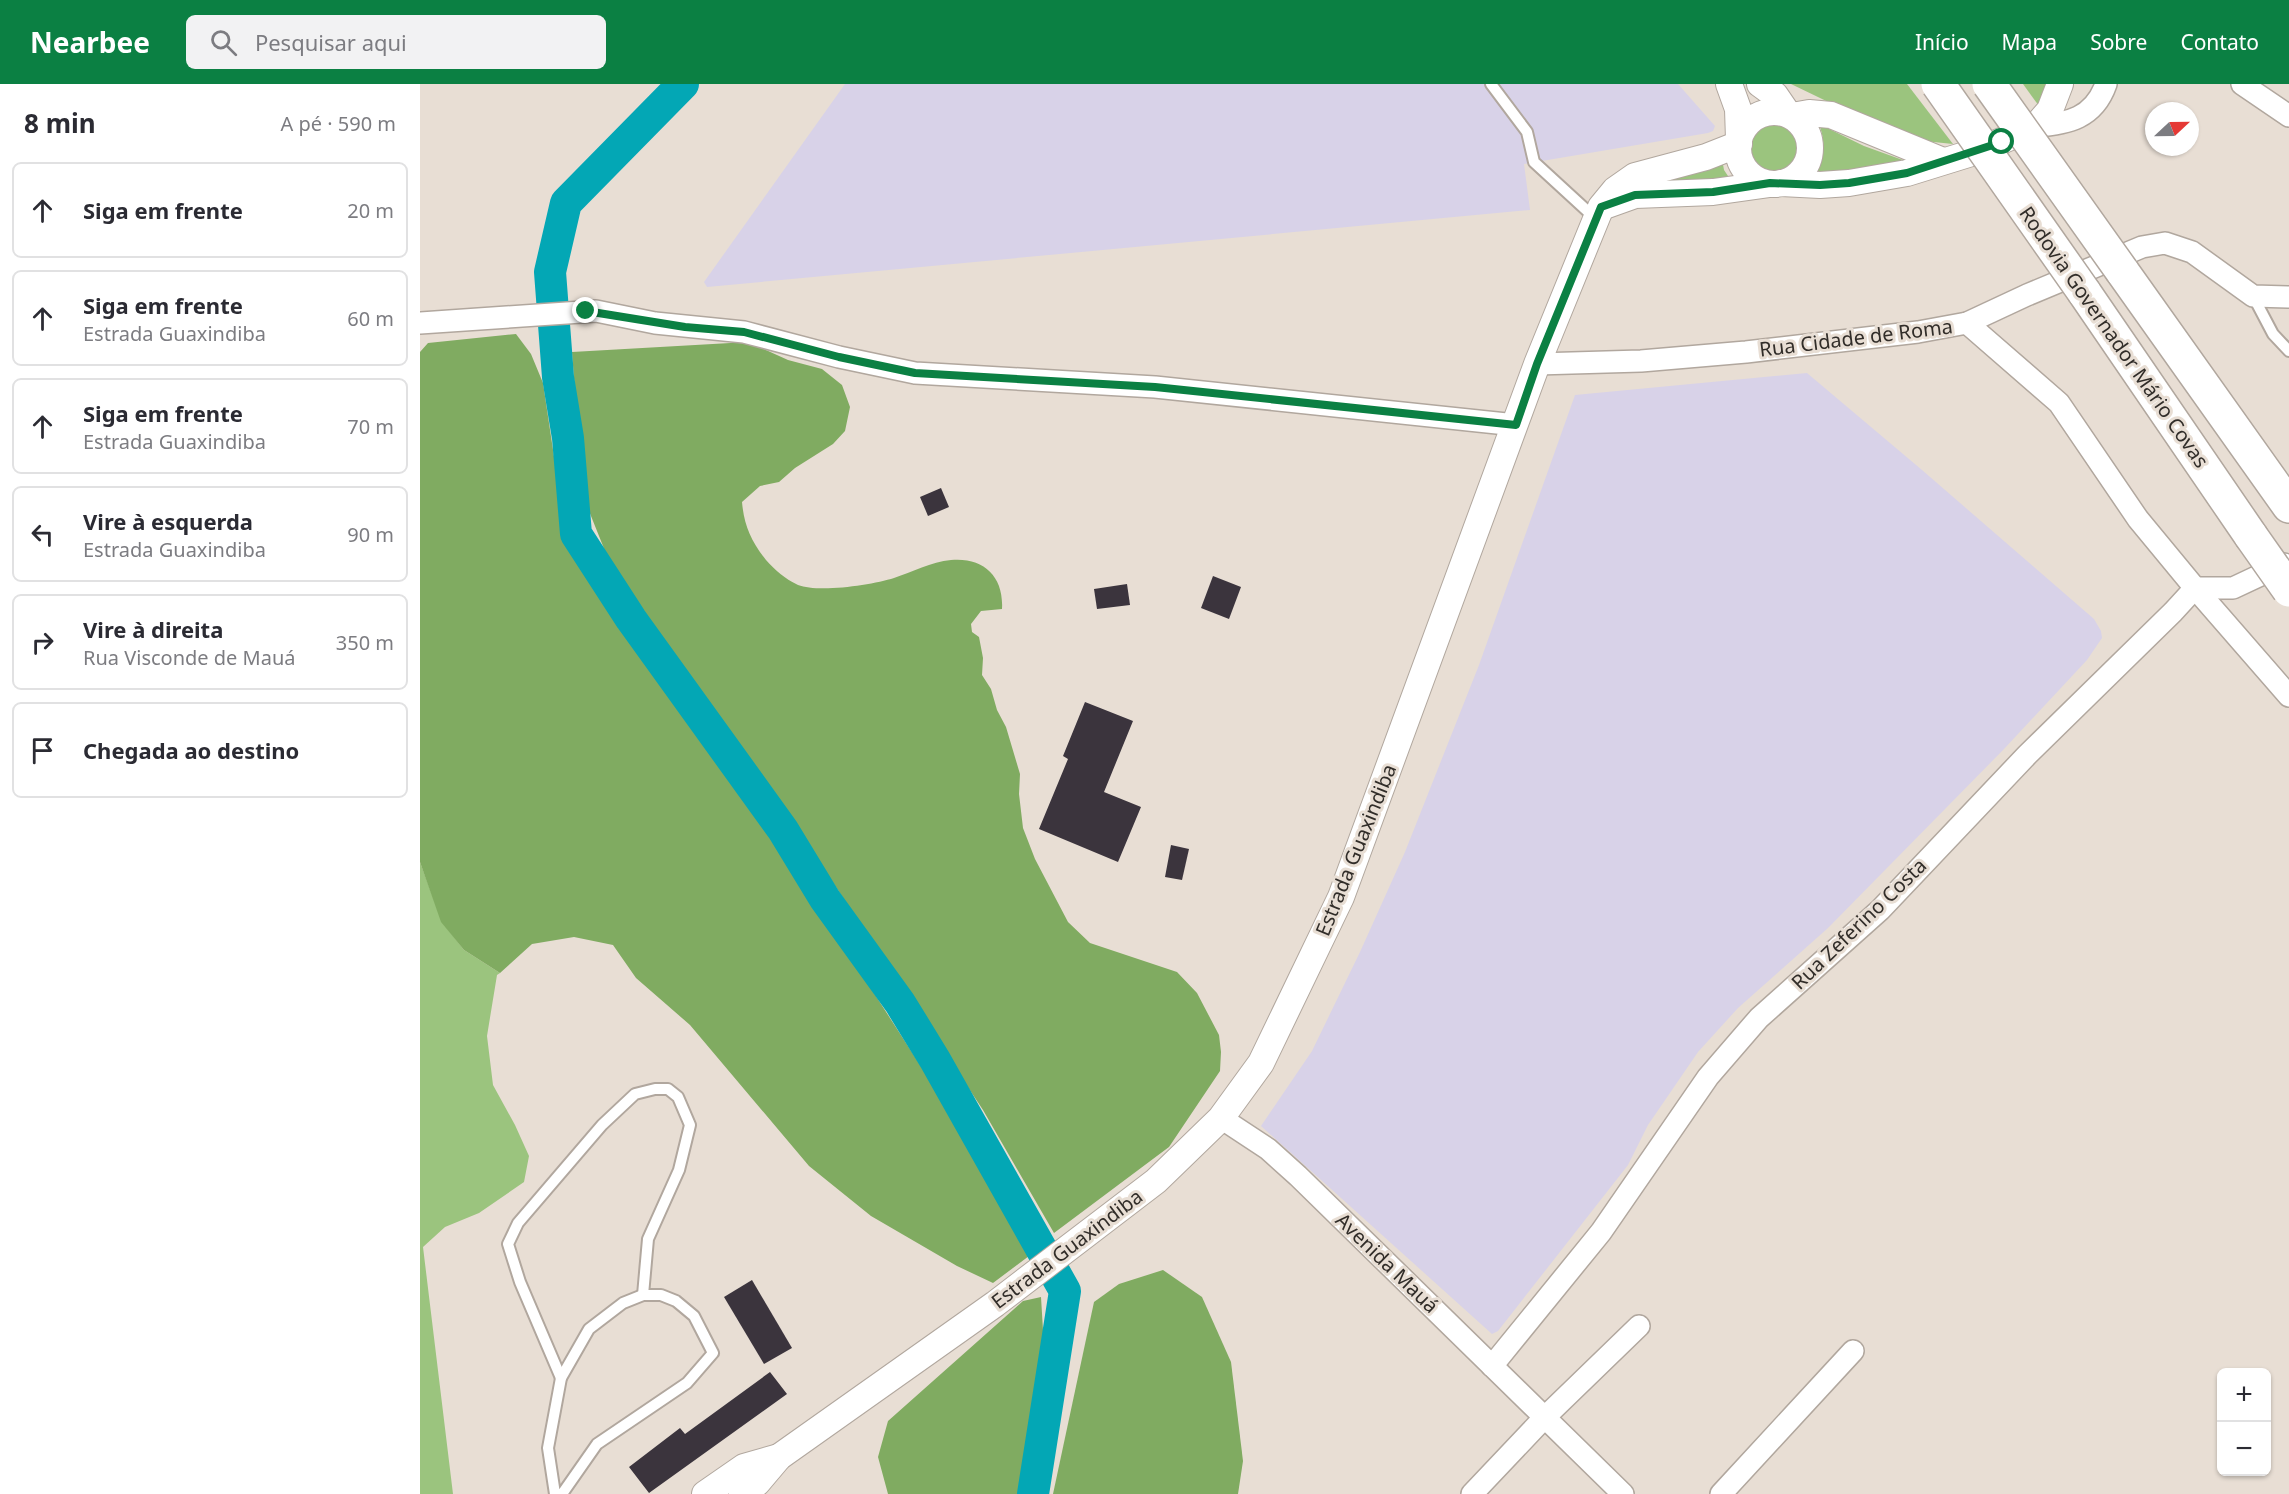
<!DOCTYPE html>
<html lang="pt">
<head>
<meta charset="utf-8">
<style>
	:root { --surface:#fff; --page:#f2f2f3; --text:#2b2b33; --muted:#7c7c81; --line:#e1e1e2; --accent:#0b8043 }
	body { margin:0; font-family:"Noto Sans",sans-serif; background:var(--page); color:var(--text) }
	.controls { position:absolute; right:18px; bottom:18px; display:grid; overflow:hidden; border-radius:9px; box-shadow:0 2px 4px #0004 }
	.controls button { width:54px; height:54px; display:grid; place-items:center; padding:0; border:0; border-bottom:2px solid var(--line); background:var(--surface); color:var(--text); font:30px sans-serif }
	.compass { position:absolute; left:1725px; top:18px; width:54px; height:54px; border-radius:50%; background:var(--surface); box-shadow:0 2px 4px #0004; rotate:68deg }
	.stop { position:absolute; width:18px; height:18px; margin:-14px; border:4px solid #0b8043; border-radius:50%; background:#fff }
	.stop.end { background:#0b8043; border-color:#fff; box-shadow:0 2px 6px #0008 }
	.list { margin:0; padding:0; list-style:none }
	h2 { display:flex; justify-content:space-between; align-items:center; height:78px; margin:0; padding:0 24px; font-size:26px }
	h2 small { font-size:20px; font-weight:400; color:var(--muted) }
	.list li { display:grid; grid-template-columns:39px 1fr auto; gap:18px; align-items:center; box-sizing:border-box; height:96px; margin:0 12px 12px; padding:0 12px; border:2px solid var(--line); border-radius:9px }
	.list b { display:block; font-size:22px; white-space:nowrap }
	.list p { margin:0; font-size:20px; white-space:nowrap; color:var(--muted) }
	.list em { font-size:20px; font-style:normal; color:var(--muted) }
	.icon { flex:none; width:33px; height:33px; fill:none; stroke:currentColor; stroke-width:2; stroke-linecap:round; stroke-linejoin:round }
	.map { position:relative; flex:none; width:1869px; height:1410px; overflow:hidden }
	header { display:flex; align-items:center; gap:36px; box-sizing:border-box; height:84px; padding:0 30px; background:var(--accent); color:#fff }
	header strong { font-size:28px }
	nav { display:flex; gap:33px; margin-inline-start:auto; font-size:21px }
	.search { width:420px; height:54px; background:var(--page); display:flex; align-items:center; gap:15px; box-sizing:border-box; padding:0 21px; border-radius:9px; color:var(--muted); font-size:22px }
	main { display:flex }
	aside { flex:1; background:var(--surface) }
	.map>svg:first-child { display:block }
	.industrial { fill:#d8d2e8 }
	.green { fill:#9bc47e }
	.forest { fill:#80ab61 }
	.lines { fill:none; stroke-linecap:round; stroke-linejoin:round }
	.river { stroke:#03a7b5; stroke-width:32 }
	.building { fill:#3b343d }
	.service-casing { stroke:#b1a79e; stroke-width:14 }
	.minor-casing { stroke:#b1a79e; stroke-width:24 }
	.tertiary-casing { stroke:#b1a79e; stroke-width:28 }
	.motorway-casing { stroke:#b1a79e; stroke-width:36 }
	.service { stroke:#fff; stroke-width:10 }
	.minor { stroke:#fff; stroke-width:21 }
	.tertiary { stroke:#fff; stroke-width:26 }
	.motorway { stroke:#fff; stroke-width:33 }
	.motorway-bridge-casing { stroke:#b1a79e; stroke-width:36; stroke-linecap:butt }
	.motorway-bridge { stroke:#fff; stroke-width:33 }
	.route { stroke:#0b8043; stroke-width:8 }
	.labels { text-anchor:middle; stroke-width:6; stroke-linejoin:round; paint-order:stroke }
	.street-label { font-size:20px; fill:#312d29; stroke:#e8ded4 }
</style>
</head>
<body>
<header>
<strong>Nearbee</strong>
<div class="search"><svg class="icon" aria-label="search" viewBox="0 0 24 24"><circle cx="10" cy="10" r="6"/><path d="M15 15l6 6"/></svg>Pesquisar aqui</div>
<nav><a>Início</a><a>Mapa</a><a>Sobre</a><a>Contato</a></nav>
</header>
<main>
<aside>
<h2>8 min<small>A pé · 590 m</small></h2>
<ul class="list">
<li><svg class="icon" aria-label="ahead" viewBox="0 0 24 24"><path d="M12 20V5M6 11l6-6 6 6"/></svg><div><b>Siga em frente</b></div><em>20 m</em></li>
<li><svg class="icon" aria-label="ahead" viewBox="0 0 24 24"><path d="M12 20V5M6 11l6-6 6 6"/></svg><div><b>Siga em frente</b><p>Estrada Guaxindiba</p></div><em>60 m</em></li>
<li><svg class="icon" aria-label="ahead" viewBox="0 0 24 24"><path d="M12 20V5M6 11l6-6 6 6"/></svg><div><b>Siga em frente</b><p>Estrada Guaxindiba</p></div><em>70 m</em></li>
<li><svg class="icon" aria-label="left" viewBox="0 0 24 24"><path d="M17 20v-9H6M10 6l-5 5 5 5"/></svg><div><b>Vire à esquerda</b><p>Estrada Guaxindiba</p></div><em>90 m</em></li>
<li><svg class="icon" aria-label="right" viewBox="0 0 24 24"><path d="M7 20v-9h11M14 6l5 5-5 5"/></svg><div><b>Vire à direita</b><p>Rua Visconde de Mauá</p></div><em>350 m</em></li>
<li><svg class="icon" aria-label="arrive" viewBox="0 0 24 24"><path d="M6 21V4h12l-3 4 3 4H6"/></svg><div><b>Chegada ao destino</b></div></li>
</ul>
</aside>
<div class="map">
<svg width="1869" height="1410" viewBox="0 0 1869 1410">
	<rect width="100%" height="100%" fill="#e8ded4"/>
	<g class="industrial">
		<polygon points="425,0 1258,0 1295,42 1293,47 1288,49 1104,80 1110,126 287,203 284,198"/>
		<polygon points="1387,289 1502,386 1674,535 1681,547 1682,554 1667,576 1584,665 1408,844 1318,924 1278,968 1228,1041 1208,1081 1078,1247 1072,1250 841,1042 892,967 940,868 985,768 1059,581 1155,311"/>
	</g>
	<g class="green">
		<polygon points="1371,0 1487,0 1533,60 1485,55"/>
		<polygon points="1603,0 1630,0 1619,22"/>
		<circle cx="1353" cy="63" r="29"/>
		<path d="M1399,40l45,22 47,17 -101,16c14,-17 17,-34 9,-55z"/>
		<polygon points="1302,75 1304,86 1312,98 1243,100 1249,91 1280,88"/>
		<polygon points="0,778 22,838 44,866 80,889 77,891 67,952 73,1001 95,1041 109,1072 104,1098 59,1129 25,1143 3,1163 33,1410 0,1410"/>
	</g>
	<g class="forest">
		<polygon points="96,250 111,270 123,299 142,426 183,504 350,747 511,998 609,1172 573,1199 537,1182 451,1132 389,1082 270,941 216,894 193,861 154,853 112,860 80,889 44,866 21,838 0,778 0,268 8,259"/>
		<path d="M328,258l40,18 34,9 20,16 8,22 -5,24 -12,13 -38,24 -16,14 -19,4 -18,16c2,23 9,39 24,58 9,10 19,19 32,25 21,8 74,0 96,-7 18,-6 37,-16 57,-18 32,-3 53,16 51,49l-21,2 -10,13 1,8 7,5 4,21 -1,17 9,14 6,21 9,17 14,47 -1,20 4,34 12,31 33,63 22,21 87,29 20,21 22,42 2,17 -1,19 -51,76 -115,86 -71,-123 -153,-232 -219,-312 -28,-70 -11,-144z"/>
		<polygon points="743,1186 782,1213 811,1278 823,1377 818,1410 633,1410 674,1218 699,1200"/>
		<polygon points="621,1213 623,1246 628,1264 599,1410 468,1410 458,1373 468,1337 603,1217"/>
	</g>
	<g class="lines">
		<polyline class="river" points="263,0 146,119 130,188 138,293 148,354 156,450 211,535 363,746 405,815 480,919 515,976 645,1207 613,1410"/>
	</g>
	<g class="building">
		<polygon points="521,404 529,423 508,432 500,413"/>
		<polygon points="793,492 821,503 809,535 781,524"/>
		<polygon points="707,500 710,521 677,525 674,505"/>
		<polygon points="665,618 713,637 684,708 721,723 698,778 619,745 648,675 643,672"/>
		<polygon points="751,761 769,765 762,796 745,793"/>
		<polygon points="332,1196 372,1264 344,1280 304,1213"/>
		<polygon points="350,1288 367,1310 229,1409 209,1383 260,1344 265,1350"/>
	</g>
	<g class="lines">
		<g class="service-casing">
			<g id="service">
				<polyline points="1071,0 1107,48 1114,78 1175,134"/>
				<polyline points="1833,212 1853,250 1869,267"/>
				<polyline points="141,1294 100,1198 88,1160 98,1139 182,1041 215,1010 235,1005 248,1005 258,1013 270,1041 259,1086 228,1155 223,1211"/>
				<polyline points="135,1410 128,1364 141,1294 169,1245 203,1219 223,1211 241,1211 256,1217 274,1232 293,1269 267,1299 177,1360 142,1410"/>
			</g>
		</g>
		<g class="minor-casing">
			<g id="minor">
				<polyline points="1822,0 1869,32"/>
				<path d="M1616,42c32,-2 58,-8 70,-42"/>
				<polyline points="0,239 176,227 235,239 324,248 419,273 495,289 735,303 1096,341"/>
				<polyline points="1547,239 1639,319 1718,435 1775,504 1869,612"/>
				<polyline points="1117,280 1221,277 1326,268 1498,248 1547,239 1607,211 1722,163 1745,159 1772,168 1833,212 1869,213"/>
				<polyline points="801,1034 848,1065 878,1092 1203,1410"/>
				<polyline points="1072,1282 1181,1148 1288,993 1339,934 1460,826 1607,671 1753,528 1775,504 1813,504 1864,480"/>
				<polyline points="1052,1410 1124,1334 1219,1242"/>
				<polyline points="1301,1410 1433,1267"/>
			</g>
		</g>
		<g class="tertiary-casing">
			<g id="tertiary">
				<polyline points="1309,0 1318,25 1319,55"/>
				<polyline points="1340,0 1355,11 1368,30"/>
				<circle cx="1354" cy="64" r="36"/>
				<polyline points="1372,32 1389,29 1411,31 1523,77"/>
				<polyline points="1361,99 1400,101 1429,99 1487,89 1558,67 1616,42 1630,26 1640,0"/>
				<polyline points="1187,121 1215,111 1293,108 1350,100"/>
				<polyline points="285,1410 324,1383 359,1373"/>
				<polyline points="322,1410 337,1399 359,1373 575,1220 736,1097 801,1034 841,979 921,813 1117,280 1181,123 1195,106 1215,92 1286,73 1319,60"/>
			</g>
		</g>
		<g class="motorway-casing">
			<g id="motorway">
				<polyline points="1702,187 1869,422"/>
				<polyline points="1664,208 1831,452"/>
			</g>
		</g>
		<use href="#service" class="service"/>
		<use href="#minor" class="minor"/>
		<use href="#tertiary" class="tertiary"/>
		<use href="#motorway" class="motorway"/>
		<g class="motorway-bridge-casing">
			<g id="motorway-bridge">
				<polyline points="1518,0 1664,208"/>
				<polyline points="1569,0 1702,187"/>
				<polyline points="1831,452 1869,506"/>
			</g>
		</g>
		<use href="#motorway-bridge" class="motorway-bridge"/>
	</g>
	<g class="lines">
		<polyline class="route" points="166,227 265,243 324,248 419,273 495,289 735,303 1096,341 1117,280 1181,123 1215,111 1293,108 1350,99 1400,101 1429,99 1487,89 1582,58"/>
	</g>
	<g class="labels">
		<g class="street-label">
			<text transform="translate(1694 253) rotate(55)" y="7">Rodovia Governador Mário Covas</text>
			<text transform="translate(1436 254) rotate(-7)" y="7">Rua Cidade de Roma</text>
			<text transform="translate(936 766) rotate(-68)" y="7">Estrada Guaxindiba</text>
			<text transform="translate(1439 840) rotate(-44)" y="7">Rua Zeferino Costa</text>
			<text transform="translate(647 1165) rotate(-37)" y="7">Estrada Guaxindiba</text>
			<text transform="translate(967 1179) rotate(44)" y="7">Avenida Mauá</text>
		</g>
	</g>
</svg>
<div class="controls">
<button>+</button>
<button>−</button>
</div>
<svg class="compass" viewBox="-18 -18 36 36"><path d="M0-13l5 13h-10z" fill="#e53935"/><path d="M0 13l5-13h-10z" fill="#7c7c81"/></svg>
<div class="stop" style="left:1582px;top:58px"></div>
<div class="stop end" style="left:166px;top:227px"></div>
</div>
</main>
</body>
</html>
